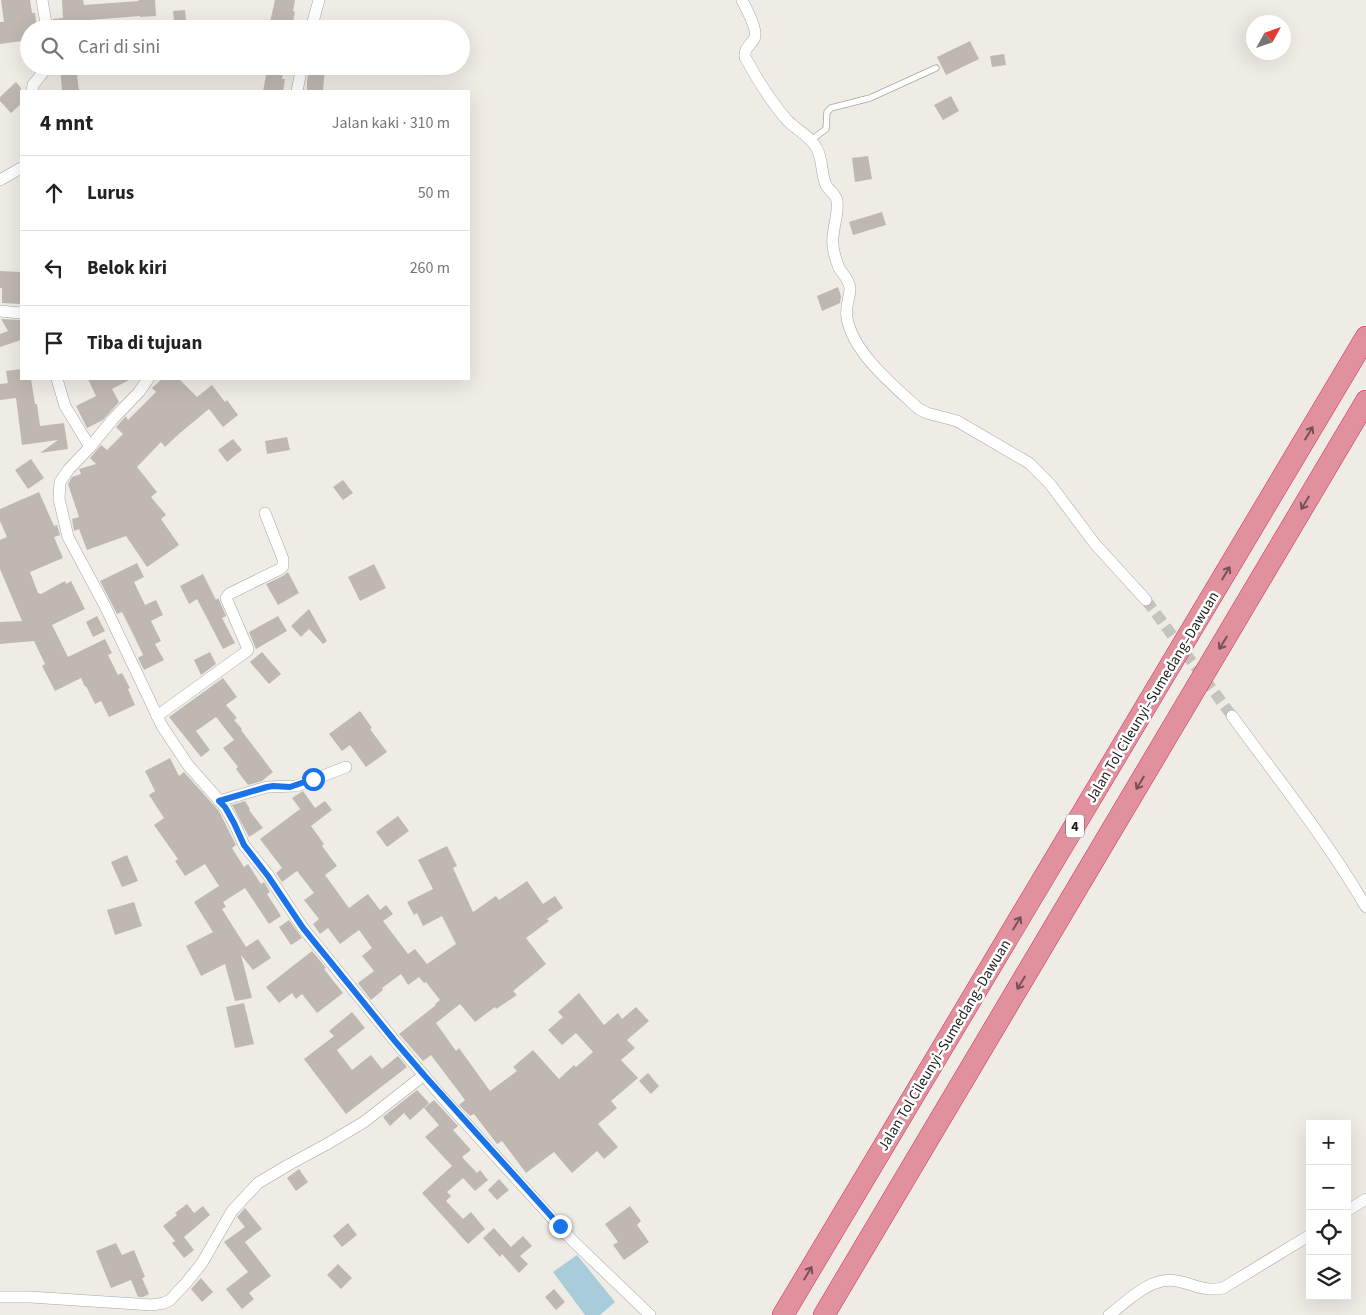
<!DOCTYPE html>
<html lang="id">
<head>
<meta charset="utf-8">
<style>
	:root { --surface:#fff; --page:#f2f2f2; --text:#222; --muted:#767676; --line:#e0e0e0 }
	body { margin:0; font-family:"Source Sans 3",sans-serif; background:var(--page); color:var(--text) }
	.controls { position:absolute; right:15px; bottom:15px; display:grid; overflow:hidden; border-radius:0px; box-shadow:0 5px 20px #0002 }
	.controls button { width:45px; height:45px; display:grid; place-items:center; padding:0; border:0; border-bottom:1px solid var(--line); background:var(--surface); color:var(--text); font:25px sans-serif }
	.compass { position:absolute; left:1246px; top:15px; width:45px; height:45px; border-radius:50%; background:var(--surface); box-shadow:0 5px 20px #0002; rotate:50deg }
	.stop { position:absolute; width:15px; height:15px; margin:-11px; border:4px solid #1a73e8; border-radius:50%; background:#fff }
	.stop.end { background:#1a73e8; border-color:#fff; box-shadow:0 1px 5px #0008 }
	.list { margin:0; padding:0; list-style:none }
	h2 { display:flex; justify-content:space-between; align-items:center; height:65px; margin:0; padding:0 20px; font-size:21px }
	h2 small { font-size:16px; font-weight:400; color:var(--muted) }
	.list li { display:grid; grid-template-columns:32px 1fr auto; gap:15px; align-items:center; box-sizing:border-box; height:75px; padding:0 20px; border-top:1px solid var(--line) }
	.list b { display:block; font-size:19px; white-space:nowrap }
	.list em { font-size:16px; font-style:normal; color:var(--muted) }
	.icon { flex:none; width:28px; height:28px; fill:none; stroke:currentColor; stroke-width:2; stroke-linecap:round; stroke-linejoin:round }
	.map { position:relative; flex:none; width:1366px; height:1315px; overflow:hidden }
	.search { position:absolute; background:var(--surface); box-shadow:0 5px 20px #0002; left:20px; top:20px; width:450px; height:55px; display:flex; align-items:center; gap:12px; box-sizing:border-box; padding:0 18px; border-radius:28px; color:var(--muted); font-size:19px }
	.panel { position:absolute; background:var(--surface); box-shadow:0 5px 20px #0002; left:20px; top:90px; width:450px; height:290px; border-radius:0px }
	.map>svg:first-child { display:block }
	.water { fill:#a8ccda }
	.building { fill:#bfb8b2 }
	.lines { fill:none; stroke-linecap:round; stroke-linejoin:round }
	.street-tunnel { stroke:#c5c3bd; stroke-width:11; stroke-dasharray:11 5.5; stroke-linecap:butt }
	.lane-casing { stroke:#a5a5a5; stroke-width:7 }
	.street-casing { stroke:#a5a5a5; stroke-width:12 }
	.highway-casing { stroke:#d02f5f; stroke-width:22 }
	.lane { stroke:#fff; stroke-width:5.5 }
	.street { stroke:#fff; stroke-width:11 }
	.highway { stroke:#e1919d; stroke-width:21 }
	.oneway { stroke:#765257 }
	.route { stroke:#1a73e8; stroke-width:6 }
	.labels { text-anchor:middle; stroke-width:5; stroke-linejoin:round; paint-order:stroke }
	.shield { fill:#fff; stroke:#626262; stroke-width:1 }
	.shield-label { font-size:14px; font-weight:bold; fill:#1e1e1e }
	.street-label { font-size:15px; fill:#1e1e1e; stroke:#fff }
</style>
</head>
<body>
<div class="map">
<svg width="1366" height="1315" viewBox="0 0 1366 1315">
	<rect width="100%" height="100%" fill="#efece5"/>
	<polygon class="water" points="577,1255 615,1302 600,1315 585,1315 553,1272"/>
	<g class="building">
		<polygon points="1,0 30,0 32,13 35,13 37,28 29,29 29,40 0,44 0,22 4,22"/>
		<polygon points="62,0 83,0 84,5 139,1 138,0 155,0 156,16 140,17 140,16 89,20 90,29 54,29 53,19 63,18"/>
		<polygon points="275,0 295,0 293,11 295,12 292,27 270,22"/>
		<polygon points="185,10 187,29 175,29 173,11"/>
		<polygon points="970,41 979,59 946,75 937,57"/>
		<polygon points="1004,54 1006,65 992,67 990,56"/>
		<polygon points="60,66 76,66 79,91 62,91"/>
		<polygon points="268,66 284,66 282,79 285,79 283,91 263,91"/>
		<polygon points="309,67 325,67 323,91 307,91 307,81"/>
		<polygon points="16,82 21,88 21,104 11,113 0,101 0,97"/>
		<polygon points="951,96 959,111 943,120 934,105"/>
		<polygon points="868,156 872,179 855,182 852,158"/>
		<polygon points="882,212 886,225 853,235 849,222"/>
		<polygon points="0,271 21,272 21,304 2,303 2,288 0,288"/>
		<polygon points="838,287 841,296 840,303 822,311 817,296"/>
		<polygon points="1,319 21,320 21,340 0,347 0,334 8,331"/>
		<polygon points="21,369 21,379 31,379 35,404 37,404 40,426 64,423 68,449 40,453 58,440 22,445 16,398 0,400 0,384 8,383 6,371"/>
		<polygon points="88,379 131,379 112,389 119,402 103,420 87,428 76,406 96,396"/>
		<polygon points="162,379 179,379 197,397 212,385 225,402 227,400 238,415 223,427 209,409 180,433 165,447 161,442 137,467 157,492 151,497 166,515 161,519 179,545 147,567 126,536 87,550 79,529 74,531 72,519 79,517 68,484 72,477 81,474 79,469 96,464 90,458 101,445 107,450 123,434 116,427 126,416 128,420 156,392 152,388"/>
		<polygon points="287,437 290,450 267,454 265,441"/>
		<polygon points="233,439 242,450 227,462 218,450"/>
		<polygon points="31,459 44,478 28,489 15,470"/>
		<polygon points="343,480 353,493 343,500 333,487"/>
		<polygon points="39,492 54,526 57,525 60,535 54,537 63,558 30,572 38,593 41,594 65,581 66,584 71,581 85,609 52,625 68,657 105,639 112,653 108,655 118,675 122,673 130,688 128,689 135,705 109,717 101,701 95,704 86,686 85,687 81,678 55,691 42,666 45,664 34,641 0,644 0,622 22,621 0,569 0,540 7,537 0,521 0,509"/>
		<polygon points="137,563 144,577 134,582 145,605 156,600 163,615 151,621 161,641 155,644 164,660 144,670 138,658 143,655 134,636 122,612 117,614 100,581"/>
		<polygon points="374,564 386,588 360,601 348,577"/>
		<polygon points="288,572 299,593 278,605 266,584 283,576"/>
		<polygon points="203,574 216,600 218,598 219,600 226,616 222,618 235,643 223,649 197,599 189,604 180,586"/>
		<polygon points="309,609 327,641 323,644 309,629 301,637 291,626"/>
		<polygon points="97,616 105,631 93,637 86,622"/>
		<polygon points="278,616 287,631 256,649 249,632"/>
		<polygon points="210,652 216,664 201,675 194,660"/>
		<polygon points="262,652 281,674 269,684 250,662"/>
		<polygon points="223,678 237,697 226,705 237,718 234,720 242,729 241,730 273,772 262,781 248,785 236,769 238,767 223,748 234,740 216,717 196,731 210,750 201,757 169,717"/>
		<polygon points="360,711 372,728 370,729 387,752 366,767 350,745 342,751 329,734"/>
		<polygon points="170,758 179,776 184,772 219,811 236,845 232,848 244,867 248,864 261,884 264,882 270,892 267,894 281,916 269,924 245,888 223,902 226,907 222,909 246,947 258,939 271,958 253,970 241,955 252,998 235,1001 225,964 201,976 186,946 213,932 194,902 219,886 205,864 185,876 175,861 178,859 154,825 164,818 149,795 155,791 145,771"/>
		<polygon points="303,791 315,808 325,801 332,810 311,826 324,844 322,846 337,866 325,875 349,908 368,894 380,910 386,905 393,914 383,921 408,954 415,949 427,964 456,944 442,916 423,926 417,913 414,915 407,902 433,889 418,860 447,846 457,866 453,868 473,912 496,896 499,900 527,881 543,904 555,896 563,908 547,919 549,921 526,938 546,964 513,991 517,995 496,1009 495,1007 475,1022 460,1004 436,1023 456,1051 459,1048 490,1091 517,1071 513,1067 533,1050 559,1079 574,1065 576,1067 593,1052 576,1033 562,1045 548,1030 563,1017 558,1012 579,993 604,1025 618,1013 622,1019 636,1007 649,1021 627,1040 635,1048 621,1060 638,1078 611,1101 617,1108 598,1124 618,1147 604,1159 597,1151 572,1173 554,1152 526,1173 502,1141 497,1144 474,1114 470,1116 459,1105 465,1100 431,1055 423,1061 400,1035 399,1034 436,1005 435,1004 440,1000 426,982 424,983 419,977 408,985 401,974 382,988 383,990 371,1000 358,983 374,971 362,956 372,948 359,930 340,944 328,928 320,934 313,924 319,919 304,900 314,893 297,871 282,882 276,873 282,868 260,839 300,809 292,798"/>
		<polygon points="245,801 250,809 249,810 263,828 249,837 232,805"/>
		<polygon points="398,816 409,831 387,847 376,832"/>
		<polygon points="127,855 138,881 122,887 111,862"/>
		<polygon points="134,902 142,926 115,935 107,910"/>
		<polygon points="289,920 302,938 291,945 279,927"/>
		<polygon points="312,951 326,968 324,969 343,993 317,1013 302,994 296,999 292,993 279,1003 266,987"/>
		<polygon points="244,1003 254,1044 235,1048 226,1007"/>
		<polygon points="352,1012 365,1028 337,1050 352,1070 371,1055 382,1069 398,1056 407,1067 346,1114 304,1059 334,1036 329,1031"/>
		<polygon points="648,1073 659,1086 651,1094 639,1081"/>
		<polygon points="417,1090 429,1103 410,1120 404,1113 390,1126 383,1117"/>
		<polygon points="434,1100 458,1126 453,1130 471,1150 462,1157 477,1173 480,1170 488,1180 475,1191 463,1178 447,1192 451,1196 446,1201 463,1219 471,1212 485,1229 468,1244 422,1193 452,1166 425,1137 439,1125 424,1108"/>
		<polygon points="299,1169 308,1182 296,1191 287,1178"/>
		<polygon points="499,1179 509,1190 497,1200 488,1190"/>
		<polygon points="187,1204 194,1213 203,1206 210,1215 184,1237 194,1250 184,1258 172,1243 175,1241 163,1226 177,1215 175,1213"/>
		<polygon points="630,1206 641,1221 637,1225 649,1242 624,1260 613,1245 618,1242 605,1224"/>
		<polygon points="245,1208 262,1229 245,1242 271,1276 249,1293 254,1299 242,1309 226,1289 248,1272 224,1242 245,1227 237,1217"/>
		<polygon points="348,1223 357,1235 342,1247 333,1236"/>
		<polygon points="494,1228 511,1247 523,1236 532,1246 520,1256 528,1264 519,1273 502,1254 500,1257 483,1238"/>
		<polygon points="116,1243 122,1255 134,1250 145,1277 142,1278 149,1294 143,1297 138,1297 131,1280 111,1288 96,1251"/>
		<polygon points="338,1264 352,1278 341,1289 327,1275"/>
		<polygon points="201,1278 213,1292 202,1302 191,1289"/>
		<polygon points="554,1289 565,1302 556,1310 545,1297"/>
	</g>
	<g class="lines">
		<polyline class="street-tunnel" points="1146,600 1232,716"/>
		<g class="lane-casing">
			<polyline id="lane" points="811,140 826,129 827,112 831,108 870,98 936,68"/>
		</g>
		<g class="street-casing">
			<g id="street">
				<polyline points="42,0 47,29"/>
				<path d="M742,0c4,8 17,32 12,39 -4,7 -10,9 -9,18 12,22 25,44 42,63 9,10 24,16 30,29 6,11 4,25 9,36 3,6 10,9 11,16 2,15 -6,30 -4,45 1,7 3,15 6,22 4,6 10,12 11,20 0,10 -5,17 -3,30 6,35 47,68 72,91l8,4 30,8 72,42 21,21 45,60 51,56"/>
				<polyline points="311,29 319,0"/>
				<polyline points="32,91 33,85 48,66"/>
				<polyline points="297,91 302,66"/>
				<polyline points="0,180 21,168"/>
				<polyline points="0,311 21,313"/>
				<polyline points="57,379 65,406 90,447"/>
				<polyline points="148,379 139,392 113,419 90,447 69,469 60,482 59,499 68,537 105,606 162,726 188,765 225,807 234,823 244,845 268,875 303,928 394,1040 443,1098 572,1240 650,1315"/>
				<polyline points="157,716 247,651 248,649 226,598 229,594 280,569 283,566 283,559 265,513"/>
				<path d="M1232,716c46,63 95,124 134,191"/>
				<polyline points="219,801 267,787 296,786 346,767"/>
				<polyline points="1347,1211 1366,1199"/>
				<polyline points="0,1297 30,1297 152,1305 164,1303 170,1300 186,1283 202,1263 232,1211 258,1183 290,1164 327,1144 364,1122 424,1075"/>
				<path d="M1109,1315c19,-14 43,-40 68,-34 17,3 27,11 46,7l87,-53"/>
			</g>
		</g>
		<g class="highway-casing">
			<g id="highway">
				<polyline points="783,1315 1366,337"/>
				<polyline points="824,1315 1366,401"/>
			</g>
		</g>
		<use href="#lane" class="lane"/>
		<use href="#street" class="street"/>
		<use href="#highway" class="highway"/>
	</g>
	<defs><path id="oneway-shaft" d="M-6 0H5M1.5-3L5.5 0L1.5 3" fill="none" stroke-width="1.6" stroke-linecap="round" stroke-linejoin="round" transform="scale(1.25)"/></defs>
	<g class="oneway">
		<use href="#oneway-shaft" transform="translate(1309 433) rotate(-59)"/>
		<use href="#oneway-shaft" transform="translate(1305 503) rotate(121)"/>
		<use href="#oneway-shaft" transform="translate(1226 573) rotate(-59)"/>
		<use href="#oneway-shaft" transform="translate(1223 643) rotate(121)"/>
		<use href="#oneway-shaft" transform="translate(1140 783) rotate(121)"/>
		<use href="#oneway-shaft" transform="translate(1017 923) rotate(-59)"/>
		<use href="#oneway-shaft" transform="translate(1021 983) rotate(121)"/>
		<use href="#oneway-shaft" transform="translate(808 1273) rotate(-59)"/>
	</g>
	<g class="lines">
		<polyline class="route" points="313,779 290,787 273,786 267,787 219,801 225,807 234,823 244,845 268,876 303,928 394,1040 424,1075 560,1226"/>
	</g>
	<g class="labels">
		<rect class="shield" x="1066" y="814.5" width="18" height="23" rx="4"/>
		<g class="shield-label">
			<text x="1075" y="831">4</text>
		</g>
		<g class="street-label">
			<text transform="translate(1152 697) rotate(-59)" y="5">Jalan Tol Cileunyi–Sumedang–Dawuan</text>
			<text transform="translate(944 1045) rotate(-59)" y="5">Jalan Tol Cileunyi–Sumedang–Dawuan</text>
		</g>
	</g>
</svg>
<div class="controls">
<button>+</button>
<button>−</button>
<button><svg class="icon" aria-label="locate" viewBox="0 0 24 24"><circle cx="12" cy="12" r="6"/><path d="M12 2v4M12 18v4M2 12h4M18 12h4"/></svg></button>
<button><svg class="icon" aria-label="layers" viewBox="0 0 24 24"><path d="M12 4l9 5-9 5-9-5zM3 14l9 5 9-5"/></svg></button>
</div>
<svg class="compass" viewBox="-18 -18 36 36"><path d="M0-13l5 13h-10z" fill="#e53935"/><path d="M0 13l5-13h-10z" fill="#767676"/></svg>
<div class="stop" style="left:313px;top:779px"></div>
<div class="stop end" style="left:560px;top:1226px"></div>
<div class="search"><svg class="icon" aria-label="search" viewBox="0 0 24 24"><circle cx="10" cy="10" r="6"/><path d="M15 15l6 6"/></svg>Cari di sini</div>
<section class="panel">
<h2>4 mnt<small>Jalan kaki · 310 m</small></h2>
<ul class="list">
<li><svg class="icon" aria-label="ahead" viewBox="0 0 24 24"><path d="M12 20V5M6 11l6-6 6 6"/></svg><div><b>Lurus</b></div><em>50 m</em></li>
<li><svg class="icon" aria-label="left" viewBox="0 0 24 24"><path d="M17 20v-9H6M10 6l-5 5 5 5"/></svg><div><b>Belok kiri</b></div><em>260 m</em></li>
<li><svg class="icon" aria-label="arrive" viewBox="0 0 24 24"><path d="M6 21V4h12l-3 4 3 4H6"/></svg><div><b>Tiba di tujuan</b></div></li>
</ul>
</section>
</div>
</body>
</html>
